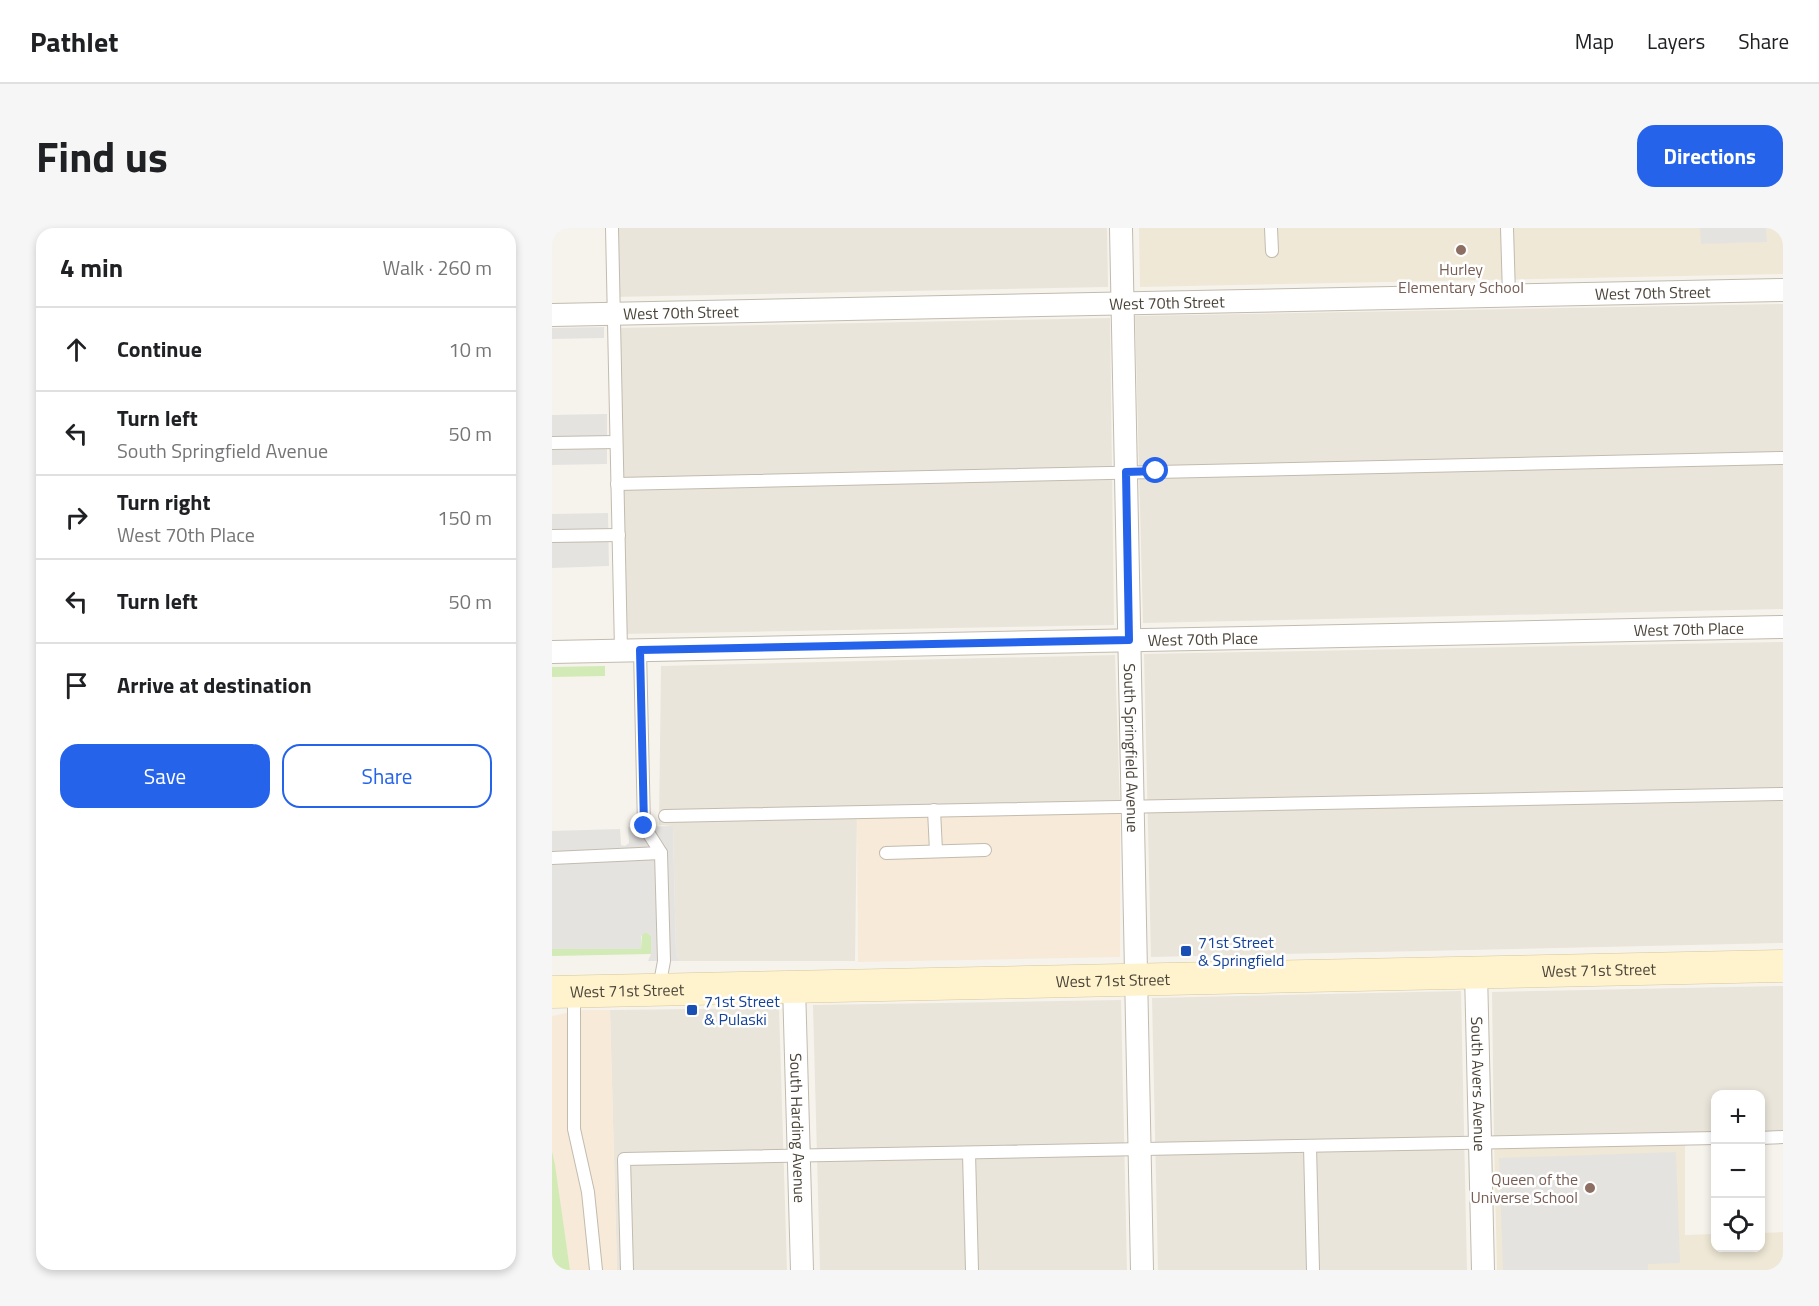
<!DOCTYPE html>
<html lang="en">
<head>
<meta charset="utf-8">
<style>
	:root { --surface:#fff; --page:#f6f6f6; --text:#202124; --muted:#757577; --line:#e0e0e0; --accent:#2563eb }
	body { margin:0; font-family:"Titillium Web",sans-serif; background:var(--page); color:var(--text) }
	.controls { position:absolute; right:18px; bottom:18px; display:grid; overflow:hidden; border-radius:12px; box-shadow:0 3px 9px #0003 }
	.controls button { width:54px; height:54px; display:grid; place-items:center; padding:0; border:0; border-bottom:2px solid var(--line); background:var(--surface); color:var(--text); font:30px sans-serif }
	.stop { position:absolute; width:18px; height:18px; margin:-14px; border:4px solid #2563eb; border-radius:50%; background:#fff }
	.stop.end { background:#2563eb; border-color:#fff; box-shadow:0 2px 6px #0008 }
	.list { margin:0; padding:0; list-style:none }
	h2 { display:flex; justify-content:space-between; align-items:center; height:78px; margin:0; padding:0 24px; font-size:26px }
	h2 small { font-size:20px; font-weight:400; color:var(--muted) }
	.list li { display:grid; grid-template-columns:39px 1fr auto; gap:18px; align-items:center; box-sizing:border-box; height:84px; padding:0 24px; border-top:2px solid var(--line) }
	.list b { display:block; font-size:22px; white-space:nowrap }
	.list p { margin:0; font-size:20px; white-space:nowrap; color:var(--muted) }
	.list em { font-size:20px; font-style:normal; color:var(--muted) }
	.actions { display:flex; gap:12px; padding:18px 24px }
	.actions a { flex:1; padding:14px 0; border:2px solid var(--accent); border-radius:18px; text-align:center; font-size:21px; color:var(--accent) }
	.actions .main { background:var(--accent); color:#fff }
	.icon { flex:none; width:33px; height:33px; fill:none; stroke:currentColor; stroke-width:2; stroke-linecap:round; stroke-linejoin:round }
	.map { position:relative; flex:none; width:1231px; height:1042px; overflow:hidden; border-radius:18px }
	header { display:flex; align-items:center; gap:36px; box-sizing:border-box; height:84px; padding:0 30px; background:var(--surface); border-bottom:2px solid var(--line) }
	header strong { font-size:28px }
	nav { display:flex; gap:33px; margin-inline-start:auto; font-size:21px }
	.intro { display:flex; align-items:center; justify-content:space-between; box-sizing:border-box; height:144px; padding:0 36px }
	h1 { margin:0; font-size:42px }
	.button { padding:15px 27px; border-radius:18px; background:var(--accent); color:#fff; font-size:21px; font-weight:700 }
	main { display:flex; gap:36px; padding:0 36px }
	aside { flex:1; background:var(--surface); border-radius:18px; box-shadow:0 3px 9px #0003 }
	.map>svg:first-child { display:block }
	.residential { fill:#eae5da }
	.commercial { fill:#f7ead8 }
	.education { fill:#efe8d6 }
	.green { fill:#d2eab5 }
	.parking { fill:#e5e3e0 }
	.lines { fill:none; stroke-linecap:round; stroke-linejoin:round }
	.service-casing { stroke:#c2bbae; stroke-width:14 }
	.minor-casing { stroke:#c2bbae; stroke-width:24 }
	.secondary-casing { stroke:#d6c79b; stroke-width:33 }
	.service { stroke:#fff; stroke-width:12 }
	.minor { stroke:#fff; stroke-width:22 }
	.secondary { stroke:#fff3cd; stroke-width:32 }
	.route { stroke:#2563eb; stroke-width:8 }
	.education-dot { fill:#8d6e63; stroke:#fff; stroke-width:2 }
	.transit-dot { fill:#1a4fb4; stroke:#fff; stroke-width:2 }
	.labels { text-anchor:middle; stroke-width:5; stroke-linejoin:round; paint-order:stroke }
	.education-label { font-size:16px; fill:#785e54; stroke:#fff }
	.street-label { font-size:16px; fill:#4b4439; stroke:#fff }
	.transit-label { font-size:16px; fill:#164399; stroke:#fff; text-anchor:start }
</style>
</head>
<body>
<header>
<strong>Pathlet</strong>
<nav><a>Map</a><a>Layers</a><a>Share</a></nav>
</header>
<div class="intro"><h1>Find us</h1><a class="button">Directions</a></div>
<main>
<aside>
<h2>4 min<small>Walk · 260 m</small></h2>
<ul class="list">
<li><svg class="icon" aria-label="ahead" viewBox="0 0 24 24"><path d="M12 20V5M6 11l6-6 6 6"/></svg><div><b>Continue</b></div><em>10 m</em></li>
<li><svg class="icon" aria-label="left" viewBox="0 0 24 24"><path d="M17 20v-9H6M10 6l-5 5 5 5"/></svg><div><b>Turn left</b><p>South Springfield Avenue</p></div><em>50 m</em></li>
<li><svg class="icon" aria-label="right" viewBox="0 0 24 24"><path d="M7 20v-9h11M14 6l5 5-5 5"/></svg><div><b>Turn right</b><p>West 70th Place</p></div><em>150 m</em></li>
<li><svg class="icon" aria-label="left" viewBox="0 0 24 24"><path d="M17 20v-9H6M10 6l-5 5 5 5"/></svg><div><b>Turn left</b></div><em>50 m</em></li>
<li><svg class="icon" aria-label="arrive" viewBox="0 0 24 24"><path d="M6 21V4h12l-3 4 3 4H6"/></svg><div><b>Arrive at destination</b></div></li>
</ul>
<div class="actions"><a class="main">Save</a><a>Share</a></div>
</aside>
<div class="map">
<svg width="1231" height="1042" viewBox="0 0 1231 1042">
	<rect width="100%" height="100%" fill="#f6f3ec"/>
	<g class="residential">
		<polygon points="0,0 555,0 556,59 61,69 60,0"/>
		<polygon points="1231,76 1231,381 591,395 583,88"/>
		<polygon points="558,90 562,397 68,406 62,100"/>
		<polygon points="1231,414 1231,715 599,729 592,426"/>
		<polygon points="563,427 568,579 305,584 303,733 128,733 124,726 121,598 107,597 109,438"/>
		<polygon points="1231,758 1231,909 1209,910 1208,866 1164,866 1163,910 942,915 940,764"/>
		<polygon points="909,763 915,1042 606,1042 600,770"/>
		<polygon points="569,772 575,1042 268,1042 261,777"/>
		<polygon points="227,780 235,1042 65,1042 58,782"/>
	</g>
	<g class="commercial">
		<polygon points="568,579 568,729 306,734 305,584"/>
		<polygon points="29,782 58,782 65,1042 18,1042 0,923 0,788"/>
	</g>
	<g class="education">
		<polygon points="587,0 1231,0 1231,46 588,59"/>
		<polygon points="1133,911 1133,1007 1163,1006 1164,1020 1208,1020 1209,1005 1231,1004 1231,1042 945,1042 942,915"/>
	</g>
	<g class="green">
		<polygon points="53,438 53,448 0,449 0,439"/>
		<polygon points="94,704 99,708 99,726 0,728 0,721 89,721 90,706"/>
		<polygon points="0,923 3,937 18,1042 0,1042"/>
	</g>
	<g class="parking">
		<polygon points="1148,0 1214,0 1215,14 1149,16"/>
		<polygon points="52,99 52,110 0,111 0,100"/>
		<polygon points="55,186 55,236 0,237 0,187"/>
		<polygon points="56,285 57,338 0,340 0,286"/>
		<polygon points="121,598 124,726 128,733 96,733 99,726 99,708 94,704 89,708 89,721 0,721 0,603 68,601 69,617 73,618 77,615 76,599"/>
		<polygon points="1124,924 1128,1035 1096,1036 1096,1042 951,1042 947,930"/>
	</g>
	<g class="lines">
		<g class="service-casing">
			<g id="service">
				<polyline points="60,0 69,422"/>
				<polyline points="719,0 720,23"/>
				<polyline points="955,0 957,67"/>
				<polyline points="0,215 64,214"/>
				<polyline points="65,256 1231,230"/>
				<polyline points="0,308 67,307"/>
				<polyline points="88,422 92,598 109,625 112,733 107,760"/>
				<polyline points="382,582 384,623"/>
				<polyline points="113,588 1231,566"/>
				<polyline points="334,625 433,622"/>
				<polyline points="0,630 109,625"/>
				<polyline points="22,765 22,901 36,964 44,1042"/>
				<polyline points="1208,910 1231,909"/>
				<polyline points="758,918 761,1042"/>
				<polyline points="417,925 420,1042"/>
				<polyline points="75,1042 72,931 1164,910"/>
			</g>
		</g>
		<g class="minor-casing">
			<g id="minor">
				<path id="s1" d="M569,0l21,1042"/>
				<path id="s2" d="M0,87l1231,-25"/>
				<path id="s3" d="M0,424l1231,-25"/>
				<path id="s4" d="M924,744l7,298"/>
				<path id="s5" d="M242,758l8,284"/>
			</g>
		</g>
		<g class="secondary-casing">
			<g id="secondary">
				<path id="s6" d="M0,764l1231,-26"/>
			</g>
		</g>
		<use href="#service" class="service"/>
		<use href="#minor" class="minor"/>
		<use href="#secondary" class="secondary"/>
	</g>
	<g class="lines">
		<polyline class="route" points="92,598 88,422 577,412 574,244 604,243"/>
	</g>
	<g class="education-dot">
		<circle cx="909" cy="22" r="6"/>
		<circle cx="1038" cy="960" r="6"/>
	</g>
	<g class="transit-dot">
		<rect x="628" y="717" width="12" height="12" rx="3"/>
		<rect x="134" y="776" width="12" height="12" rx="3"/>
	</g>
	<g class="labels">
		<g class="education-label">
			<text x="909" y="47">Hurley<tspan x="909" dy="18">Elementary School</tspan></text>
			<text x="1026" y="957" text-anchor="end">Queen of the<tspan x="1026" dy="18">Universe School</tspan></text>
		</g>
		<g class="street-label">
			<text dy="6" stroke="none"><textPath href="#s2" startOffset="1101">West 70th Street</textPath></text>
			<text dy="6" stroke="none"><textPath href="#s2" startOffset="615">West 70th Street</textPath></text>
			<text dy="6" stroke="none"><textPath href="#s2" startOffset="129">West 70th Street</textPath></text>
			<text dy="6" stroke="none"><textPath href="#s3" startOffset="1137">West 70th Place</textPath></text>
			<text dy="6" stroke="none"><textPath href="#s3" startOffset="651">West 70th Place</textPath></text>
			<text dy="6" stroke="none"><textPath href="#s1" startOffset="520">South Springfield Avenue</textPath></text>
			<text dy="6" stroke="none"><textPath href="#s6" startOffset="1047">West 71st Street</textPath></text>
			<text dy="6" stroke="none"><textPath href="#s6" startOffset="561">West 71st Street</textPath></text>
			<text dy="6" stroke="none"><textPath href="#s6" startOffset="75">West 71st Street</textPath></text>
			<text dy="6" stroke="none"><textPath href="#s4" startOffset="112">South Avers Avenue</textPath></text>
			<text dy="6" stroke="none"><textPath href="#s5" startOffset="142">South Harding Avenue</textPath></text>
		</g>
		<g class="transit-label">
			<text x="646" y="720">71st Street<tspan x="646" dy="18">&amp; Springfield</tspan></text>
			<text x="152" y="779">71st Street<tspan x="152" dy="18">&amp; Pulaski</tspan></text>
		</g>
	</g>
</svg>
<div class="controls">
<button>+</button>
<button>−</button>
<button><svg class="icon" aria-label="locate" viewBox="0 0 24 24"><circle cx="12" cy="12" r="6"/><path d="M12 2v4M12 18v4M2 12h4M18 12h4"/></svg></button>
</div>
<div class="stop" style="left:604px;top:243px"></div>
<div class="stop end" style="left:92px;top:598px"></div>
</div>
</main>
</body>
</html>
